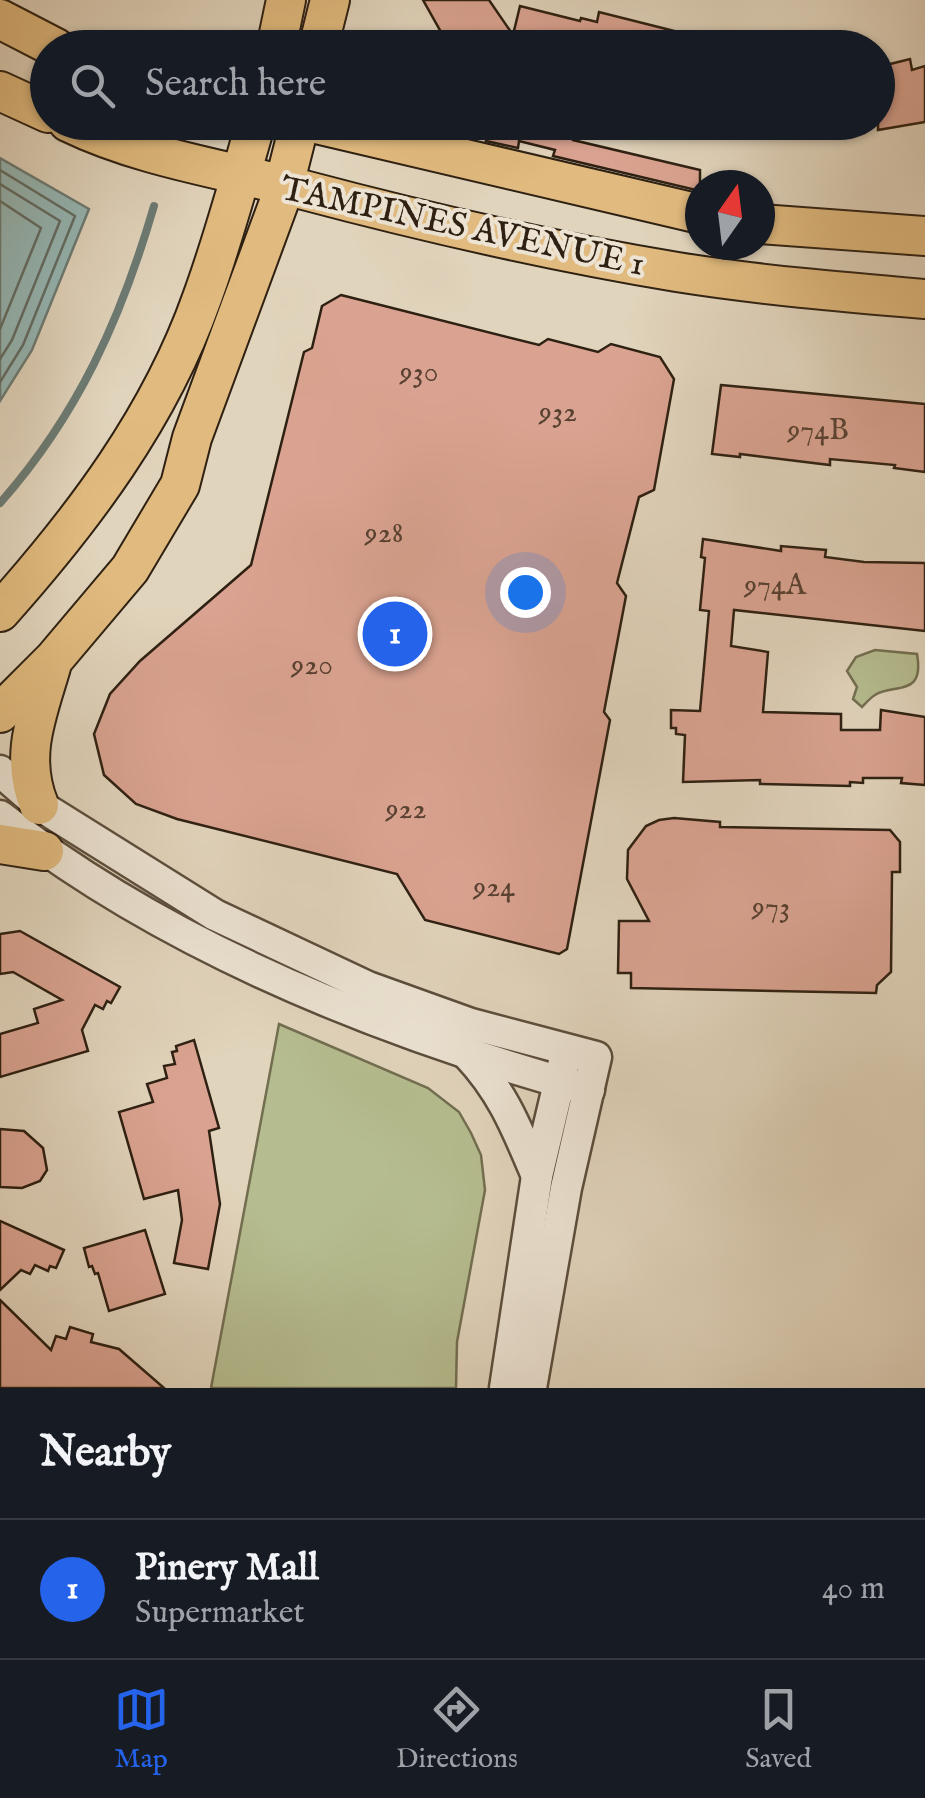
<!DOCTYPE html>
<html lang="en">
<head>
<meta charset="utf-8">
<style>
	:root { --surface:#171b24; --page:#20242c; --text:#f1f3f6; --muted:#9ea1a6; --line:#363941; --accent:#2563eb }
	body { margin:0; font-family:"IM FELL English",serif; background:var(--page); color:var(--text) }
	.compass { position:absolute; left:685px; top:170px; width:90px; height:90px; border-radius:50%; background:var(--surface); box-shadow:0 2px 8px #0004; rotate:14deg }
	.you { position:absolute; left:525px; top:592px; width:35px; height:35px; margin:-25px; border:8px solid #fff; border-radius:50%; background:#1a73e8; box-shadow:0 0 0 15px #1a73e833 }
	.badge { display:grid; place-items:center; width:65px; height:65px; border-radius:50%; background:var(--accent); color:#fff; font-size:32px; font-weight:700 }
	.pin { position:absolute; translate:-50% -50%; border:5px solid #fff; box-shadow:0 2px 10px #0006 }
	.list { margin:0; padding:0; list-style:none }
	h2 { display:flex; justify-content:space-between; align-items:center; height:130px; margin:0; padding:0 40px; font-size:42px }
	h2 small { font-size:32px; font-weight:400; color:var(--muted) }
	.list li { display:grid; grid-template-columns:65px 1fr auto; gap:30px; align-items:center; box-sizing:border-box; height:140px; padding:0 40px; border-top:2px solid var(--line) }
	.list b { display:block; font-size:38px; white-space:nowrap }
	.list p { margin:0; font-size:32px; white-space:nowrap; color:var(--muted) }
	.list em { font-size:32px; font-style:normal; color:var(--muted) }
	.icon { flex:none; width:55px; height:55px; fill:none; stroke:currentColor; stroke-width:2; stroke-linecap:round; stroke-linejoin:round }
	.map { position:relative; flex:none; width:925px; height:1388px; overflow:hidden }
	.search { position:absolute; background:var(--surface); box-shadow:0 2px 8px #0004; left:30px; right:30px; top:30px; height:110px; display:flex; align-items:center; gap:25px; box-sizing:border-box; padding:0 35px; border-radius:55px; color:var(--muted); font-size:38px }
	.sheet { height:270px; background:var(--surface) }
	nav { display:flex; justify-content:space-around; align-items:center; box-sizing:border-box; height:140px; border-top:2px solid var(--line); background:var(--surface); font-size:28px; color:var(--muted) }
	nav a { display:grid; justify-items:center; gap:5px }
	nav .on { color:var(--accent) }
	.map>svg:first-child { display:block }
	.green { fill:#b5bc8f; stroke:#726e50; stroke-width:2.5 }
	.water { fill:#95b7b5; stroke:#6c7b74; stroke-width:2.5 }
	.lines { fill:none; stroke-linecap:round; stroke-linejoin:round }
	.shore { stroke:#626c64; stroke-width:2.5 }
	.stream { stroke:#6c7b74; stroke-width:8 }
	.building { fill:#daa391; stroke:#2e2012; stroke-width:2.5 }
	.minor-casing { stroke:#5b4d3c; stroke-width:35 }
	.major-casing { stroke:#2e2012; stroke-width:42 }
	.minor { stroke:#ece3d3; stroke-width:30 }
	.major { stroke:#e0ba7e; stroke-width:38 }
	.labels { text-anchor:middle; stroke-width:8; stroke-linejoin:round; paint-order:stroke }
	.number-label { font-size:30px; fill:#594132 }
	.street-label { font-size:35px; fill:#2e2012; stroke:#ece3d3 }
</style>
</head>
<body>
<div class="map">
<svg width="925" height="1388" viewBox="0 0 925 1388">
	<rect width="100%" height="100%" fill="#e1d4bc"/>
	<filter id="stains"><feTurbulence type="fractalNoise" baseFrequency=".002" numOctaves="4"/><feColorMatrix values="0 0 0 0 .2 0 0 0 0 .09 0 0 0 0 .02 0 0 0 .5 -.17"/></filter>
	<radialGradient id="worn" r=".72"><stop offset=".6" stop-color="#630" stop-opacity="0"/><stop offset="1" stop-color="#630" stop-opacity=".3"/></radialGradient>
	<g class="green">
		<path d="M875,650l42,4c8,44 -24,29 -42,41 -5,3 -9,8 -13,12l-9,-8 4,-12 -10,-16 9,-14z"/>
		<polygon points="279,1024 428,1088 459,1112 471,1133 481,1155 485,1190 457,1342 456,1388 211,1388"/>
	</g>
	<polygon class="water" points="0,158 89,209 32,350 0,401"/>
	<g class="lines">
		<g class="shore">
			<polyline points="0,170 75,216 23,345 0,382"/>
			<polyline points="0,184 60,221 12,340 0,359"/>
			<polyline points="0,201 41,228 0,329"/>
		</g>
		<path class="stream" d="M0,503c78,-88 121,-184 154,-297"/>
	</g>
	<g class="building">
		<polygon points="423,0 489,0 513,35 520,6 580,21 581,18 597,22 599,12 714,41 713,48 450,48"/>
		<polygon points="910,59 912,70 925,66 925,122 878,130 878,67"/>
		<polygon points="472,122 578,122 573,140 700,170 700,191 553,156 555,150 519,141 518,148 486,141 488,134 471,130"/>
		<polygon points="341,295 539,345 548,339 598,352 611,344 660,357 674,379 654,490 639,497 617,583 626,596 604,712 610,720 567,949 559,954 425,920 397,874 177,819 136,804 104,775 94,734 110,694 140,661 251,565 304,352 312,348 322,306"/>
		<polygon points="721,385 925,404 925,472 894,468 895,465 830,459 830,465 740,454 740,457 712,454"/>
		<polygon points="703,539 781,551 781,546 826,550 825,557 864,562 925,563 925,631 734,610 731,646 768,652 763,712 841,714 841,730 880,730 881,710 925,717 925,785 901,783 902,778 863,778 863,783 850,782 850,786 760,784 760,780 683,782 685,735 676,734 676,728 671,728 671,710 700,711 709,611 700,610 705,558 701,557"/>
		<polygon points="674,818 720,822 720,827 890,830 900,842 900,872 892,872 891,972 877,985 876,993 631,988 631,973 618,973 619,921 649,921 627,879 628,850 646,826 659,820"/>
		<polygon points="20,931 120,987 111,1003 107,1001 103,1009 95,1005 82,1030 88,1051 0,1077 0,1034 38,1023 34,1009 62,1000 13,972 0,974 0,934"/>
		<polygon points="194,1040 219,1128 209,1131 220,1204 208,1269 174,1263 182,1220 178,1190 144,1199 119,1112 153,1102 147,1084 167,1078 164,1066 175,1064 172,1052 177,1051 176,1046"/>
		<polygon points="0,1129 24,1131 43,1148 47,1170 40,1181 22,1188 0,1187"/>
		<polygon points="0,1221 64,1250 56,1268 50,1266 48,1271 35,1265 30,1274 21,1270 0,1290"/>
		<polygon points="145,1230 165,1294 109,1311 98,1273 95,1274 92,1266 89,1267 84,1248"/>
		<polygon points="0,1300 51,1350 56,1336 66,1339 70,1327 93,1334 91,1342 119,1349 164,1388 0,1388"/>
	</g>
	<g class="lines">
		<g class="minor-casing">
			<g id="minor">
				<polyline points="0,771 39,805 215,915 368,987 471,1024 596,1057 566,1188 531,1388"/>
				<path d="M0,816c170,133 383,217 589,274"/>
				<path d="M467,1054c36,38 50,75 70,122"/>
				<polyline points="505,1388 537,1176 564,1062"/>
			</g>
		</g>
		<g class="major-casing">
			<g id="major">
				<polyline points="0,19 56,48"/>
				<polyline points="276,48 286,0"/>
				<polyline points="318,48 330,0"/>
				<polyline points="0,91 48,113"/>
				<path d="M68,122c72,35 155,47 232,67 124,33 250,62 377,83 82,13 165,20 248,27"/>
				<polyline points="308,122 700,214"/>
				<polyline points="760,224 925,236"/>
				<path d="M0,612c83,-93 160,-195 202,-314 21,-57 37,-117 54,-176"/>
				<polyline points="0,713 54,659 130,569 180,485 192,438 281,197 300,122"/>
				<path d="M39,805c-20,-49 -2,-90 12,-138"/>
				<polyline points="0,844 44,851"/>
			</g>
		</g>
		<use href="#minor" class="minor"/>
		<use href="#major" class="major"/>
	</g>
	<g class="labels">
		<g class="number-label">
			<text x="419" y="381">930</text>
			<text x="558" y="421">932</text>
			<text x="818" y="439">974B</text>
			<text x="384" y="542">928</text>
			<text x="775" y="594">974A</text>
			<text x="312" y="674">920</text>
			<text x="406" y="818">922</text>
			<text x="494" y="896">924</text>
			<text x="771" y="916">973</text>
		</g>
		<g class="street-label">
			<text transform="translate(463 225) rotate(12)" y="12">TAMPINES AVENUE 1</text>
		</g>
	</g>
	<rect width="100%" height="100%" filter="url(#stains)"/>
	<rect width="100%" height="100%" fill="url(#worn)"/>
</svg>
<svg class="compass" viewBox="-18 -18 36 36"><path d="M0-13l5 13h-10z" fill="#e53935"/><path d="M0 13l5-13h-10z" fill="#9ea1a6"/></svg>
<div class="you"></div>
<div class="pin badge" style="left:395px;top:634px">1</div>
<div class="search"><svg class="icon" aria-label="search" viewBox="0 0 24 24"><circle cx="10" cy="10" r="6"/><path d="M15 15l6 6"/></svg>Search here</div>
</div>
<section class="sheet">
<h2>Nearby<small></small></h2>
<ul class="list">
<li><span class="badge">1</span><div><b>Pinery Mall</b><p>Supermarket</p></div><em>40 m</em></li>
</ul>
</section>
<nav>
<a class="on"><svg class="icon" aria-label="map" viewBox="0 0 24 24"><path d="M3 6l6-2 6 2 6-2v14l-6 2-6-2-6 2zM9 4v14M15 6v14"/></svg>Map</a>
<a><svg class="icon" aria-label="directions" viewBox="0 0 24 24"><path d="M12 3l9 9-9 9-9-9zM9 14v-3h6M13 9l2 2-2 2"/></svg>Directions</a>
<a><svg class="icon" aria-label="saved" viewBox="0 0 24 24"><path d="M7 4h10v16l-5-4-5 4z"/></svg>Saved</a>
</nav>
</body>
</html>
